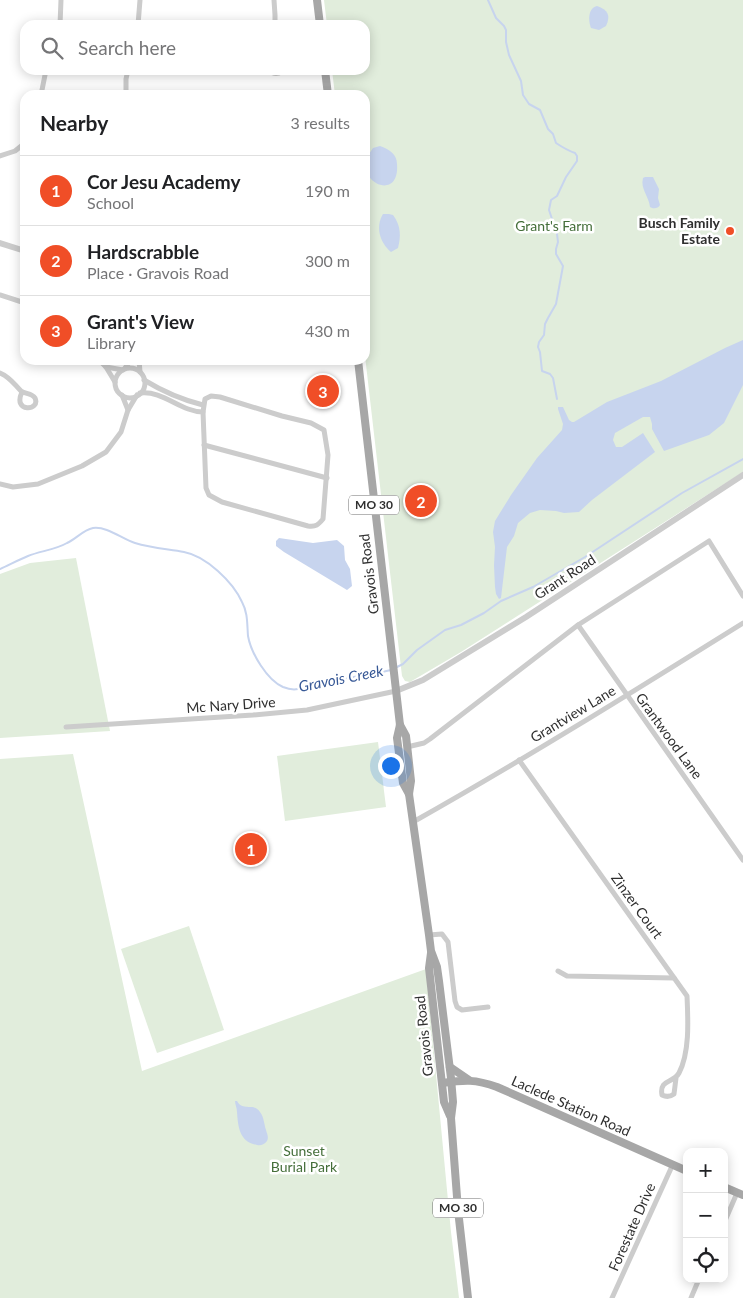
<!DOCTYPE html>
<html lang="en">
<head>
<meta charset="utf-8">
<style>
	:root { --surface:#fff; --page:#f6f6f6; --text:#202124; --muted:#757577; --line:#e0e0e0; --accent:#f04e27 }
	body { margin:0; font-family:Lato,sans-serif; background:var(--page); color:var(--text) }
	.controls { position:absolute; right:15px; bottom:15px; display:grid; overflow:hidden; border-radius:10px; box-shadow:0 2px 12px #0003 }
	.controls button { width:45px; height:45px; display:grid; place-items:center; padding:0; border:0; border-bottom:1px solid var(--line); background:var(--surface); color:var(--text); font:25px sans-serif }
	.you { position:absolute; left:390px; top:765px; width:18px; height:18px; margin:-12px; border:4px solid #fff; border-radius:50%; background:#1a73e8; box-shadow:0 0 0 8px #1a73e833 }
	.badge { display:grid; place-items:center; width:32px; height:32px; border-radius:50%; background:var(--accent); color:#fff; font-size:16px; font-weight:700 }
	.pin { position:absolute; translate:-50% -50%; border:2px solid #fff; box-shadow:0 1px 5px #0006 }
	.list { margin:0; padding:0; list-style:none }
	h2 { display:flex; justify-content:space-between; align-items:center; height:65px; margin:0; padding:0 20px; font-size:21px }
	h2 small { font-size:16px; font-weight:400; color:var(--muted) }
	.list li { display:grid; grid-template-columns:32px 1fr auto; gap:15px; align-items:center; box-sizing:border-box; height:70px; padding:0 20px; border-top:1px solid var(--line) }
	.list b { display:block; font-size:19px; white-space:nowrap }
	.list p { margin:0; font-size:16px; white-space:nowrap; color:var(--muted) }
	.list em { font-size:16px; font-style:normal; color:var(--muted) }
	.icon { flex:none; width:28px; height:28px; fill:none; stroke:currentColor; stroke-width:2; stroke-linecap:round; stroke-linejoin:round }
	.map { position:relative; flex:none; width:743px; height:1298px; overflow:hidden }
	.search { position:absolute; background:var(--surface); box-shadow:0 2px 12px #0003; left:20px; top:20px; width:350px; height:55px; display:flex; align-items:center; gap:12px; box-sizing:border-box; padding:0 18px; border-radius:15px; color:var(--muted); font-size:19px }
	.panel { position:absolute; background:var(--surface); box-shadow:0 2px 12px #0003; left:20px; top:90px; width:350px; height:275px; border-radius:15px }
	.map>svg:first-child { display:block }
	.green { fill:#e1eddc }
	.water { fill:#c7d4ee }
	.lines { fill:none; stroke-linecap:round; stroke-linejoin:round }
	.stream { stroke:#c7d4ee; stroke-width:2 }
	.minor { stroke:#ccc; stroke-width:5 }
	.tertiary { stroke:#ccc; stroke-width:6 }
	.primary { stroke:#a7a7a7; stroke-width:8 }
	.poi-dot { fill:#f04e27; stroke:#fff; stroke-width:2 }
	.labels { text-anchor:middle; stroke-width:5; stroke-linejoin:round; paint-order:stroke }
	.shield { fill:#fff; stroke:#6d6d6d; stroke-width:1 }
	.shield-label { font-size:12px; font-weight:bold; fill:#2f2f2f }
	.poi-label { font-size:14px; font-weight:bold; fill:#2f2f2f; stroke:#fff; text-anchor:end }
	.park-label { font-size:14px; fill:#446e39; stroke:#fff }
	.street-label { font-size:14px; fill:#2f2f2f; stroke:#fff }
	.water-label { font-size:15px; font-style:italic; fill:#375896; stroke:#fff }
</style>
</head>
<body>
<div class="map">
<svg width="743" height="1298" viewBox="0 0 743 1298">
	<rect width="100%" height="100%" fill="#fff"/>
	<g class="green">
		<polygon points="324,0 743,0 743,472 461,652 410,682 405,681 402,676 365,356 365,95 335,95 332,70 365,70 365,25 327,25"/>
		<polygon points="76,558 110,731 0,738 0,574 30,563"/>
		<polygon points="378,742 386,807 285,821 277,756"/>
		<polygon points="73,754 142,1071 426,969 451,1232 459,1298 0,1298 0,759"/>
		<polygon points="189,926 224,1030 157,1053 121,949"/>
	</g>
	<g class="water">
		<path d="M597,6c11,4 14,9 9,20l-7,4 -8,-2c-3,-8 -3,-20 6,-22z"/>
		<path d="M380,146c9,3 17,8 17,18 3,37 -39,20 -30,-6 1,-3 4,-7 6,-10z"/>
		<path d="M645,177h8l6,12 -1,9 2,7c-2,4 -7,4 -10,2 -1,-11 -10,-18 -7,-29z"/>
		<path d="M383,214h6l4,1c8,11 8,21 5,33l-7,4c-11,-9 -16,-25 -8,-38z"/>
		<polygon points="743,340 743,385 724,423 709,435 664,451 652,429 652,424 650,417 643,417 615,433 613,440 616,447 622,447 643,433 655,452 592,500 579,512 564,513 556,511 540,510 530,513 518,523 514,536 507,547 501,598 499,599 496,594 495,587 494,565 495,547 493,532 495,521 511,495 537,458 562,430 563,424 558,409 558,407 563,407 569,420 572,422 574,422 607,402 661,381 725,348"/>
		<polygon points="279,538 313,543 337,540 344,546 345,560 350,569 352,586 347,590 284,552 276,546 276,541"/>
		<path d="M235,1101h2c6,11 17,1 23,11 4,5 4,12 6,18 1,4 3,7 1,11 -3,4 -7,5 -10,4 -18,-3 -19,-19 -20,-33 0,-4 -2,-8 -2,-11z"/>
	</g>
	<g class="lines">
		<g class="stream">
			<path d="M488,0l8,18 8,8 2,4v12l3,13 12,26 2,14 6,9 11,6 8,19 5,5 3,9c6,4 13,8 19,10l2,3v5l-11,16 -9,19 -6,4 -2,10 8,24 1,8 -2,7v5l7,12 -7,38 -8,14 -3,6 -1,11 -5,7 -1,5 2,5 2,19 8,3 3,4 4,21"/>
			<path d="M0,569c9,-4 18,-9 28,-13 12,-5 27,-6 39,-13 9,-4 16,-13 26,-15 14,-2 29,11 42,15 16,5 32,6 49,9 22,4 49,30 58,50 6,11 5,22 6,34 3,17 19,44 35,51 5,2 10,3 15,2 10,0 23,-5 33,-8 20,-4 40,-6 60,-11"/>
			<polyline points="395,668 403,664 417,650 445,630 461,625 484,613 501,601 533,587 585,557 682,493 743,459"/>
		</g>
		<g class="minor">
			<polyline points="274,0 275,15 275,25"/>
			<polyline points="60,25 61,0"/>
			<polyline points="138,25 140,0"/>
			<path d="M270,70c2,3 5,4 9,3l4,-3"/>
			<polyline points="41,95 46,70"/>
			<polyline points="126,95 126,79 128,70"/>
			<polyline points="0,156 15,151 25,143"/>
			<polyline points="0,295 25,303"/>
			<polyline points="99,360 106,367 115,382"/>
			<polyline points="139,360 140,372"/>
			<polyline points="106,367 123,370"/>
			<polyline points="125,368 131,360"/>
			<circle cx="130" cy="383" r="15"/>
			<path d="M0,373c10,4 14,11 21,18 4,3 11,2 14,7 6,13 -23,15 -13,-6"/>
			<path d="M144,380c18,11 39,20 59,25"/>
			<path d="M140,393c23,-3 41,19 63,19"/>
			<polyline points="122,395 128,410"/>
			<path d="M211,396l9,1 62,19 29,7 13,7 4,25 -5,64c-5,6 -7,8 -15,7l-86,-24 -13,-7 -3,-7 -3,-76 2,-13z"/>
			<polyline points="204,445 327,478"/>
			<polyline points="0,484 13,487 38,484 82,466 106,452 121,432 128,410 137,395"/>
			<polyline points="578,625 743,860"/>
			<polyline points="66,727 253,715 307,710 396,691"/>
			<polyline points="407,747 424,743 430,739 578,625 709,541 743,596"/>
			<path d="M519,760l168,236c1,23 3,56 -8,77 -5,10 -20,6 -17,22 4,2 8,2 12,-1l2,-16"/>
			<path d="M413,822c112,-63 221,-131 330,-199"/>
			<polyline points="429,935 442,934 448,942 455,1001 457,1007 462,1010 488,1007"/>
			<polyline points="558,971 567,976 674,978"/>
			<polyline points="724,1223 737,1193"/>
			<polyline points="612,1298 673,1164"/>
			<polyline points="691,1298 699,1279"/>
		</g>
		<g class="tertiary">
			<polyline points="0,243 25,251"/>
			<polyline points="396,691 423,680 526,617 743,475"/>
		</g>
		<g class="primary">
			<polyline points="317,0 320,25"/>
			<polyline points="325,70 328,95"/>
			<polyline points="358,360 400,725 397,738 403,783 409,794"/>
			<polyline points="400,725 406,736 411,781 409,794 429,935 431,951 437,967 439,981 451,1078 453,1102 451,1118 458,1210 468,1298"/>
			<polyline points="431,953 429,968 444,1102 450,1116"/>
			<polyline points="450,1067 469,1080"/>
			<path d="M442,1083c23,-3 33,-4 55,4l190,84"/>
			<polyline points="724,1187 743,1195"/>
		</g>
	</g>
	<circle class="poi-dot" cx="730" cy="231" r="5"/>
	<g class="labels">
		<g class="shield">
			<rect x="349" y="495.5" width="50" height="19" rx="4"/>
			<rect x="433" y="1198.5" width="50" height="19" rx="4"/>
		</g>
		<g class="shield-label">
			<text x="374" y="509">MO 30</text>
			<text x="458" y="1212">MO 30</text>
		</g>
		<g class="poi-label">
			<text x="720" y="228">Busch Family<tspan x="720" dy="16">Estate</tspan></text>
		</g>
		<g class="park-label">
			<text x="554" y="231">Grant's Farm</text>
			<text x="304" y="1156">Sunset<tspan x="304" dy="16">Burial Park</tspan></text>
		</g>
		<g class="street-label">
			<text transform="translate(369 574) rotate(-97)" y="5">Gravois Road</text>
			<text transform="translate(565 577) rotate(-33)" y="5">Grant Road</text>
			<text transform="translate(231 705) rotate(-4)" y="5">Mc Nary Drive</text>
			<text transform="translate(573 714) rotate(-31)" y="5">Grantview Lane</text>
			<text transform="translate(669 736) rotate(54)" y="5">Grantwood Lane</text>
			<text transform="translate(637 906) rotate(54)" y="5">Zinzer Court</text>
			<text transform="translate(424 1036) rotate(-96)" y="5">Gravois Road</text>
			<text transform="translate(571 1106) rotate(24)" y="5">Laclede Station Road</text>
			<text transform="translate(632 1227) rotate(-66)" y="5">Forestate Drive</text>
		</g>
		<g class="water-label">
			<text transform="translate(341 679) rotate(-11)" y="5">Gravois Creek</text>
		</g>
	</g>
</svg>
<div class="controls">
<button>+</button>
<button>−</button>
<button><svg class="icon" aria-label="locate" viewBox="0 0 24 24"><circle cx="12" cy="12" r="6"/><path d="M12 2v4M12 18v4M2 12h4M18 12h4"/></svg></button>
</div>
<div class="you"></div>
<div class="pin badge" style="left:251px;top:849px">1</div>
<div class="pin badge" style="left:421px;top:501px">2</div>
<div class="pin badge" style="left:323px;top:391px">3</div>
<div class="search"><svg class="icon" aria-label="search" viewBox="0 0 24 24"><circle cx="10" cy="10" r="6"/><path d="M15 15l6 6"/></svg>Search here</div>
<section class="panel">
<h2>Nearby<small>3 results</small></h2>
<ul class="list">
<li><span class="badge">1</span><div><b>Cor Jesu Academy</b><p>School</p></div><em>190 m</em></li>
<li><span class="badge">2</span><div><b>Hardscrabble</b><p>Place · Gravois Road</p></div><em>300 m</em></li>
<li><span class="badge">3</span><div><b>Grant's View</b><p>Library</p></div><em>430 m</em></li>
</ul>
</section>
</div>
</body>
</html>
